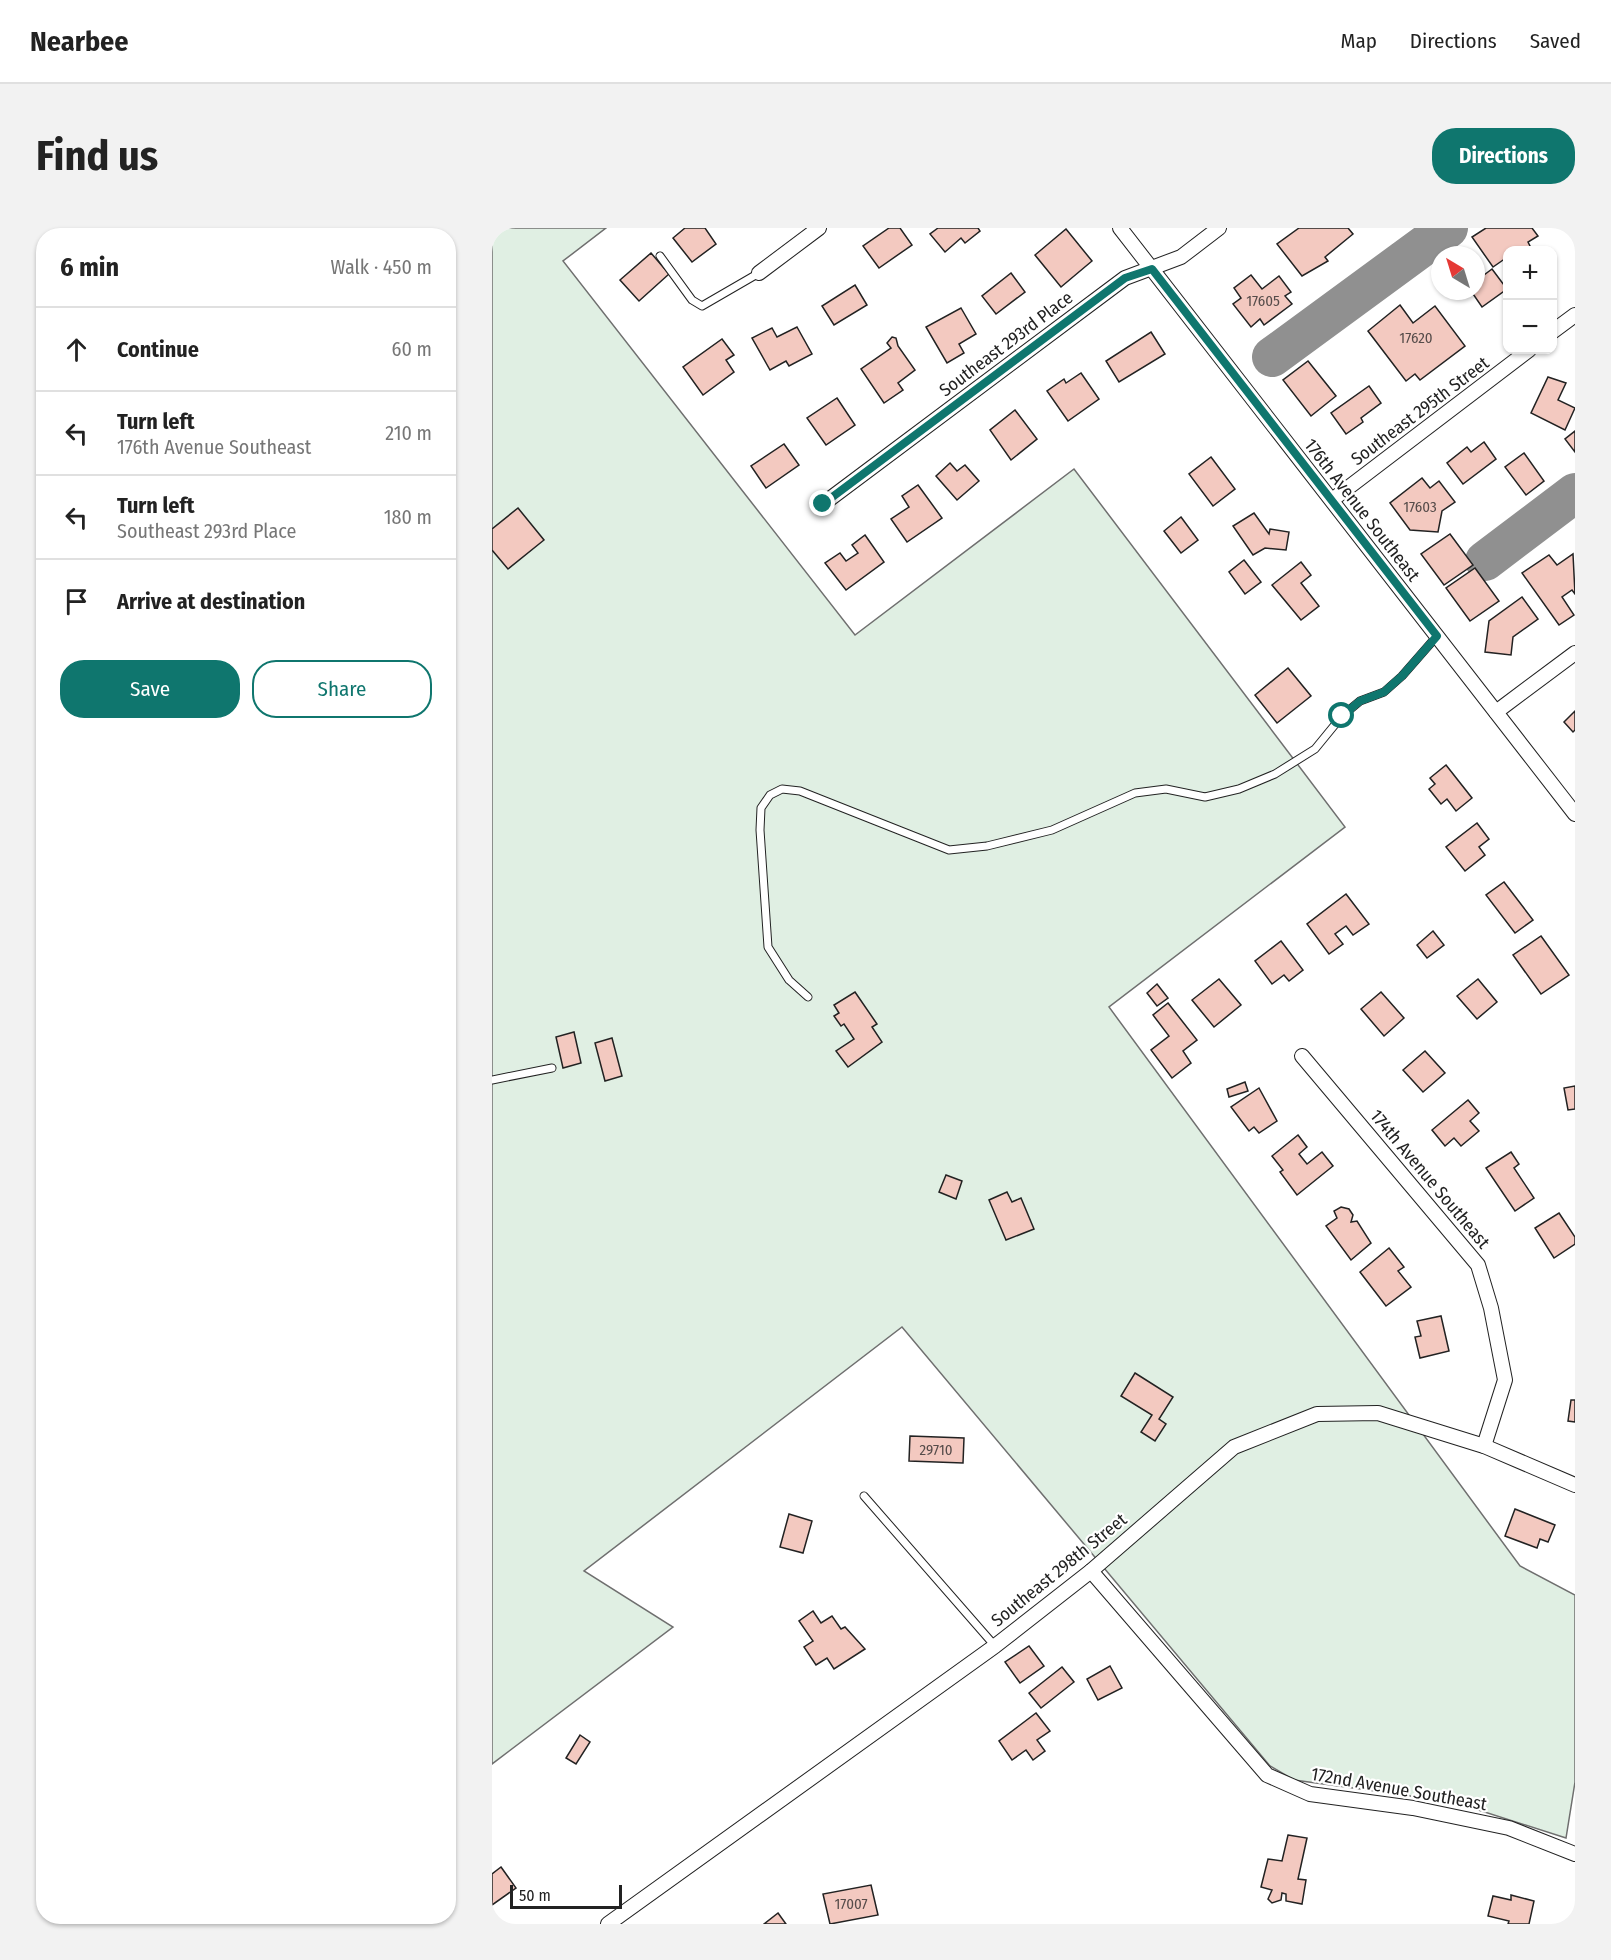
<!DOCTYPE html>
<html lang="en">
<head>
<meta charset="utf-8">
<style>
	:root { --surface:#fff; --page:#f2f2f2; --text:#222; --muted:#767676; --line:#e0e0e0; --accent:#0f766e }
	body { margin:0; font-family:"Fira Sans Condensed",sans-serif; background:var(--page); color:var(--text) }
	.controls { position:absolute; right:18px; top:18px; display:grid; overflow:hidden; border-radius:12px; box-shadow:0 2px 4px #0004 }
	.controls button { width:54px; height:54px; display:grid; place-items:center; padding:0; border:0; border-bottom:2px solid var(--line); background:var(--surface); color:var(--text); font:30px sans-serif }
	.compass { position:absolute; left:939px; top:18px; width:54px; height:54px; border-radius:50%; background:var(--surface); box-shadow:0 2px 4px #0004; rotate:322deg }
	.scale { position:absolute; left:18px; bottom:15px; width:112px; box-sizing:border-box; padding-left:6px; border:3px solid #222; border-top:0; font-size:16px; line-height:21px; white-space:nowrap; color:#222; -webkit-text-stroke:4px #fff; paint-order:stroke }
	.stop { position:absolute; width:18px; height:18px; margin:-14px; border:4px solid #0f766e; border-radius:50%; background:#fff }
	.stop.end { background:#0f766e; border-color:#fff; box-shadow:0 2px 6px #0008 }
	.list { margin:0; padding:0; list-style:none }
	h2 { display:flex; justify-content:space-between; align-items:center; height:78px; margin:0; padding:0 24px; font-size:26px }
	h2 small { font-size:20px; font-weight:400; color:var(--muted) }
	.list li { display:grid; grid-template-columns:39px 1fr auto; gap:18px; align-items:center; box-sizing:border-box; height:84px; padding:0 24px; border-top:2px solid var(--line) }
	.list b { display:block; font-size:22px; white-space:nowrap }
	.list p { margin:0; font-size:20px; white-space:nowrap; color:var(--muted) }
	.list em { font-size:20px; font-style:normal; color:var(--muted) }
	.actions { display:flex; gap:12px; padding:18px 24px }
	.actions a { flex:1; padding:14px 0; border:2px solid var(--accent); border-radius:24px; text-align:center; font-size:21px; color:var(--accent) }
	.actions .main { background:var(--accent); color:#fff }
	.icon { flex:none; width:33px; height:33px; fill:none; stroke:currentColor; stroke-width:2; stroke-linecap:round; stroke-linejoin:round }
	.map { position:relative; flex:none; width:1083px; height:1696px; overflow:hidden; border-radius:24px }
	header { display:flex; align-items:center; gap:36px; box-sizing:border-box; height:84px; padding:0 30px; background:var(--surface); border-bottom:2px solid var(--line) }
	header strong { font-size:28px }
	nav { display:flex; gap:33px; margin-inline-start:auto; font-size:21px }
	.intro { display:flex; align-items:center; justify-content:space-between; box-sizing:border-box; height:144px; padding:0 36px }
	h1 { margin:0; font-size:42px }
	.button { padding:15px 27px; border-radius:24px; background:var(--accent); color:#fff; font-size:21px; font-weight:700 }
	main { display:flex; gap:36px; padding:0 36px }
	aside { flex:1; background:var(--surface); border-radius:24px; box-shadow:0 2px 4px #0004 }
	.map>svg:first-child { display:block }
	.green { fill:#e0efe3; stroke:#6f6f6f; stroke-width:1.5 }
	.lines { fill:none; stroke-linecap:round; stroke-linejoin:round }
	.taxiway { stroke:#909090; stroke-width:40 }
	.building { fill:#f3c9c0; stroke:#222; stroke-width:1.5 }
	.service-casing { stroke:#222; stroke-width:9 }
	.minor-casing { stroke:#222; stroke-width:16 }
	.service { stroke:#fff; stroke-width:7 }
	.minor { stroke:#fff; stroke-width:14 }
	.route { stroke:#0f766e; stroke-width:8 }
	.labels { text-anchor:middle; stroke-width:4.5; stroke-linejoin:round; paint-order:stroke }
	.number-label { font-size:15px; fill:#564c4a }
	.street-label { font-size:18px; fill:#222; stroke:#fff }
</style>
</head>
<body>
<header>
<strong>Nearbee</strong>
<nav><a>Map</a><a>Directions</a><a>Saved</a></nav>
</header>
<div class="intro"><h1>Find us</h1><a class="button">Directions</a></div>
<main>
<aside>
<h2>6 min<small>Walk · 450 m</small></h2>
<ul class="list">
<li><svg class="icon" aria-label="ahead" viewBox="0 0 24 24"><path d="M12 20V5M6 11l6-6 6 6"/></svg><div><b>Continue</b></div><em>60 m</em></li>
<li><svg class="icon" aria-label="left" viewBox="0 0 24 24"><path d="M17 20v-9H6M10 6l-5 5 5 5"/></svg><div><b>Turn left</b><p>176th Avenue Southeast</p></div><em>210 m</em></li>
<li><svg class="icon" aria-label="left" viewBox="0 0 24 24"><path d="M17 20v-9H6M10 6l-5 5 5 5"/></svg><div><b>Turn left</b><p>Southeast 293rd Place</p></div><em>180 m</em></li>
<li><svg class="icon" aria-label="arrive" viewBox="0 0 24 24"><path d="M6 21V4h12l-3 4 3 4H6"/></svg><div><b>Arrive at destination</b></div></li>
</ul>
<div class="actions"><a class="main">Save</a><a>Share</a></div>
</aside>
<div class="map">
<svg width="1083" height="1696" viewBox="0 0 1083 1696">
	<rect width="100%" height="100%" fill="#fff"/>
	<polygon class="green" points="0,0 114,0 71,33 363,407 582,241 853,599 617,779 1028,1338 1083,1367 1083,1554 1074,1610 977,1579 913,1567 802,1552 778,1538 410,1099 92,1343 181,1399 0,1536"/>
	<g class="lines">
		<g class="taxiway">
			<polyline points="780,129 956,0"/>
			<polyline points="993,333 1083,265"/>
		</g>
	</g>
	<g class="building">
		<polygon points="193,0 213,0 224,16 200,34 181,10"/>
		<polygon points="397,0 408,0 420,17 387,40 371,18"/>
		<polygon points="446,0 486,0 488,3 473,15 469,10 453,24 438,6"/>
		<polygon points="807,0 856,0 861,6 833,29 836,33 810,48 785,16"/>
		<polygon points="994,0 1040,0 1046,8 1036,14 1039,20 1035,22 1016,22 1016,31 1014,30 1001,39 980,9"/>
		<polygon points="574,1 600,33 569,59 543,27"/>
		<polygon points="159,25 177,46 147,73 128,52"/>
		<polygon points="1000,41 1015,61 990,79 979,63 984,63 984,53"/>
		<polygon points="519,45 533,64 504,86 490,68"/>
		<polygon points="759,47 770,61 787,48 799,64 793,68 800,76 772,97 768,91 759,99 741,76 749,70 742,60"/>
		<polygon points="363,57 375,77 342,97 330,78"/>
		<polygon points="908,77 921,95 943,78 973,118 928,152 923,146 914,153 876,103"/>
		<polygon points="469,80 484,106 467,116 472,125 455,135 434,99"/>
		<polygon points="305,99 320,126 297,138 294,133 278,142 260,110 280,100 285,109"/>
		<polygon points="659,104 673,126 627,154 614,133"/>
		<polygon points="400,109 404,110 406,118 423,142 406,155 411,162 392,175 369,141 399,120 395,115"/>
		<polygon points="230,111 242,127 234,132 242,144 211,167 191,139"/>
		<polygon points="816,133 844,168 819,188 791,152"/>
		<polygon points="589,145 607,171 576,193 555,163 572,151 574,155"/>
		<polygon points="1056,149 1074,155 1066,172 1083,180 1073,202 1039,185"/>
		<polygon points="877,158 889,175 869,190 871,194 854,206 839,185"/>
		<polygon points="345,170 363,197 334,217 315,190"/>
		<polygon points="523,182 545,211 519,232 498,202"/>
		<polygon points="1083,203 1083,224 1073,211"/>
		<polygon points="992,214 1004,231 971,256 955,235 975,219 979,224"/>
		<polygon points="292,216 307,237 274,260 259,238"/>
		<polygon points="1032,225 1052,253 1034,267 1013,239"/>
		<polygon points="719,229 743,261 721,278 697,246"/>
		<polygon points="458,235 465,243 473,237 487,253 465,272 444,248"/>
		<polygon points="930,250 938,260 947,253 963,274 950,283 946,304 918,302 898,275"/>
		<polygon points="426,257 450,290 415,314 399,291 417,279 410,268"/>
		<polygon points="26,280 52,312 16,341 0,322 0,301"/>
		<polygon points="762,285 777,306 778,301 797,304 794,322 773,320 761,327 741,298"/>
		<polygon points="689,289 706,312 689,325 672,303"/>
		<polygon points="958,306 981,337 952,357 929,326"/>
		<polygon points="373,307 392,334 354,362 333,335 348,325 354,333 366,325 360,317"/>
		<polygon points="1081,326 1083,366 1080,362 1070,369 1082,387 1067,397 1030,345 1057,327 1065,337"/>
		<polygon points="752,332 769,354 753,366 737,344"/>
		<polygon points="809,334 819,347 809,355 827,378 809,392 780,357"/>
		<polygon points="983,340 1007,373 978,393 954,360"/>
		<polygon points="1030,369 1046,391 1021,409 1019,427 993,424 997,393"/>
		<polygon points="796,440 819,468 785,495 763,467"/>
		<polygon points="1083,483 1083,502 1081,504 1072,494"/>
		<polygon points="954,537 980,570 964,583 955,571 949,576 937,561 943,556 938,550"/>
		<polygon points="985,595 997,611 987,619 993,627 973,643 954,619"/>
		<polygon points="1012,654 1041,692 1023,705 994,667"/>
		<polygon points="854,666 877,696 861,707 854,698 843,706 851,716 837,726 815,696"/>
		<polygon points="941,703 952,717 935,730 925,717"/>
		<polygon points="1049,708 1077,747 1049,766 1021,727"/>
		<polygon points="789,713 811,742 797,753 792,747 780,756 763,733"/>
		<polygon points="727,751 749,777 722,799 700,772"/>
		<polygon points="986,751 1005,774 985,791 965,768"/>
		<polygon points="665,756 676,770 665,778 655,765"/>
		<polygon points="363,764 385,796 380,799 390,814 356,839 344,823 362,811 352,796 349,798 342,788 347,785 342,777"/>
		<polygon points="889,764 912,790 892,808 869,781"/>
		<polygon points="676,775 705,812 691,823 699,835 680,850 659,822 677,808 661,787"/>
		<polygon points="82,804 89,835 71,840 64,809"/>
		<polygon points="120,810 130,848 113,853 103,815"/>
		<polygon points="933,823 953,845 931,864 911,842"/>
		<polygon points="753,854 756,863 737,869 735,861"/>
		<polygon points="1083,858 1083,881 1076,882 1072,860"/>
		<polygon points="767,860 785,893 767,905 762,899 757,903 739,879"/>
		<polygon points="976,872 987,885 978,893 987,903 969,918 962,910 953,918 940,902"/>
		<polygon points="806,907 815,919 807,926 815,936 830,924 841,938 805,967 788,944 791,942 780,928"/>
		<polygon points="1019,924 1027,936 1022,940 1042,970 1023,983 994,940"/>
		<polygon points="454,947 470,953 464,971 447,964"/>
		<polygon points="515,964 520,974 529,970 542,1001 514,1012 497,972"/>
		<polygon points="849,979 857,981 861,987 859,994 865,993 879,1015 859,1032 834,998 845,990 842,983"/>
		<polygon points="1067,985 1083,1009 1083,1016 1062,1030 1043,1000"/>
		<polygon points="897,1020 912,1039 906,1043 919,1059 894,1078 868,1044"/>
		<polygon points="949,1088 957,1123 928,1130 923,1109 929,1108 925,1093"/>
		<polygon points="643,1145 681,1169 667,1191 674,1196 663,1213 649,1204 660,1187 629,1168"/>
		<polygon points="1079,1172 1083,1172 1083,1194 1076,1193"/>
		<polygon points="418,1208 472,1210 471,1235 417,1233"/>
		<polygon points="1023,1281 1063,1297 1056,1314 1048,1311 1045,1320 1013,1308"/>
		<polygon points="297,1286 320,1293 311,1325 288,1319"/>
		<polygon points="321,1383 329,1395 340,1388 349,1401 353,1399 373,1421 342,1441 335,1430 324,1437 312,1419 321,1413 307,1393"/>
		<polygon points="537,1418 552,1438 528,1455 513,1434"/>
		<polygon points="618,1438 630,1460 606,1472 595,1451"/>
		<polygon points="570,1439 582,1454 549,1480 537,1465"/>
		<polygon points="544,1485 558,1503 545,1512 553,1523 541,1532 534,1522 520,1532 507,1513"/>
		<polygon points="88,1507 98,1514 84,1536 74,1530"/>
		<polygon points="796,1607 815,1610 806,1651 814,1652 810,1676 794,1673 794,1666 790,1665 789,1672 780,1675 776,1671 780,1662 769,1659 776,1631 790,1633"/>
		<polygon points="9,1639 24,1660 0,1677 0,1646"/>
		<polygon points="379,1657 386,1687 338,1696 331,1666"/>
		<polygon points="1019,1667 1042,1673 1037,1696 1016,1696 1017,1693 996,1688 1001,1668 1019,1672"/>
		<polygon points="286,1685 294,1696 272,1696"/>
	</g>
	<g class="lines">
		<g class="service-casing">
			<g id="service">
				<polyline points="168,28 200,72 210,78 267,45"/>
				<polyline points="316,769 297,752 276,719 268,602 269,580 278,567 290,561 308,563 457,622 495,618 560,602 643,565 674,561 713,569 747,561 783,546 823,521 850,488 868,473 892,464 910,448 945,408"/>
				<polyline points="0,852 60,840"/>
				<polyline points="372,1268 503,1418"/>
			</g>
		</g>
		<g class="minor-casing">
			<g id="minor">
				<polyline points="628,0 1083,586"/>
				<polyline points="267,45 327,0"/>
				<polyline points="1060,104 1083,87"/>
				<polyline points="840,272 1037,122"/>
				<polyline points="331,276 633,50 689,29 727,0"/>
				<polyline points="1004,484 1083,425"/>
				<polyline points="810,828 986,1037 999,1080 1013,1152 992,1218"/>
				<polyline points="599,1343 775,1547 818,1566 921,1580 1017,1600 1083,1626"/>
				<polyline points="116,1696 503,1418 599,1343 742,1219 825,1186 886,1185 992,1218 1083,1257"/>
			</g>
		</g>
		<use href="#service" class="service"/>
		<use href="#minor" class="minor"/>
	</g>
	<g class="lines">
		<polyline class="route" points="331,276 633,50 660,41 945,408 910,448 892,464 868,473 850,488"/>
	</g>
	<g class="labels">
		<g class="number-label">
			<text x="771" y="78">17605</text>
			<text x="924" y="115">17620</text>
			<text x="928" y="284">17603</text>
			<text x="444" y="1227">29710</text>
			<text x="359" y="1681">17007</text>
		</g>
		<g class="street-label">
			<text transform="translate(514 116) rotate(-37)" y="6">Southeast 293rd Place</text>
			<text transform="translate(928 183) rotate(-37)" y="6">Southeast 295th Street</text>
			<text transform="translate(870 282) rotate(52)" y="6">176th Avenue Southeast</text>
			<text transform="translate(938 951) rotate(50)" y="6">174th Avenue Southeast</text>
			<text transform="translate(567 1342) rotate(-39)" y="6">Southeast 298th Street</text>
			<text transform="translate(907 1561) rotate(10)" y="6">172nd Avenue Southeast</text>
		</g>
	</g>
</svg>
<div class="controls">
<button>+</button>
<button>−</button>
</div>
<svg class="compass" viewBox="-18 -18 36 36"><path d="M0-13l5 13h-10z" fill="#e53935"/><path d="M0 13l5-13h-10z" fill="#767676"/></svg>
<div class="scale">50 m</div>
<div class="stop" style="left:850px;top:488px"></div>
<div class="stop end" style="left:331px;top:276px"></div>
</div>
</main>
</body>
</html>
